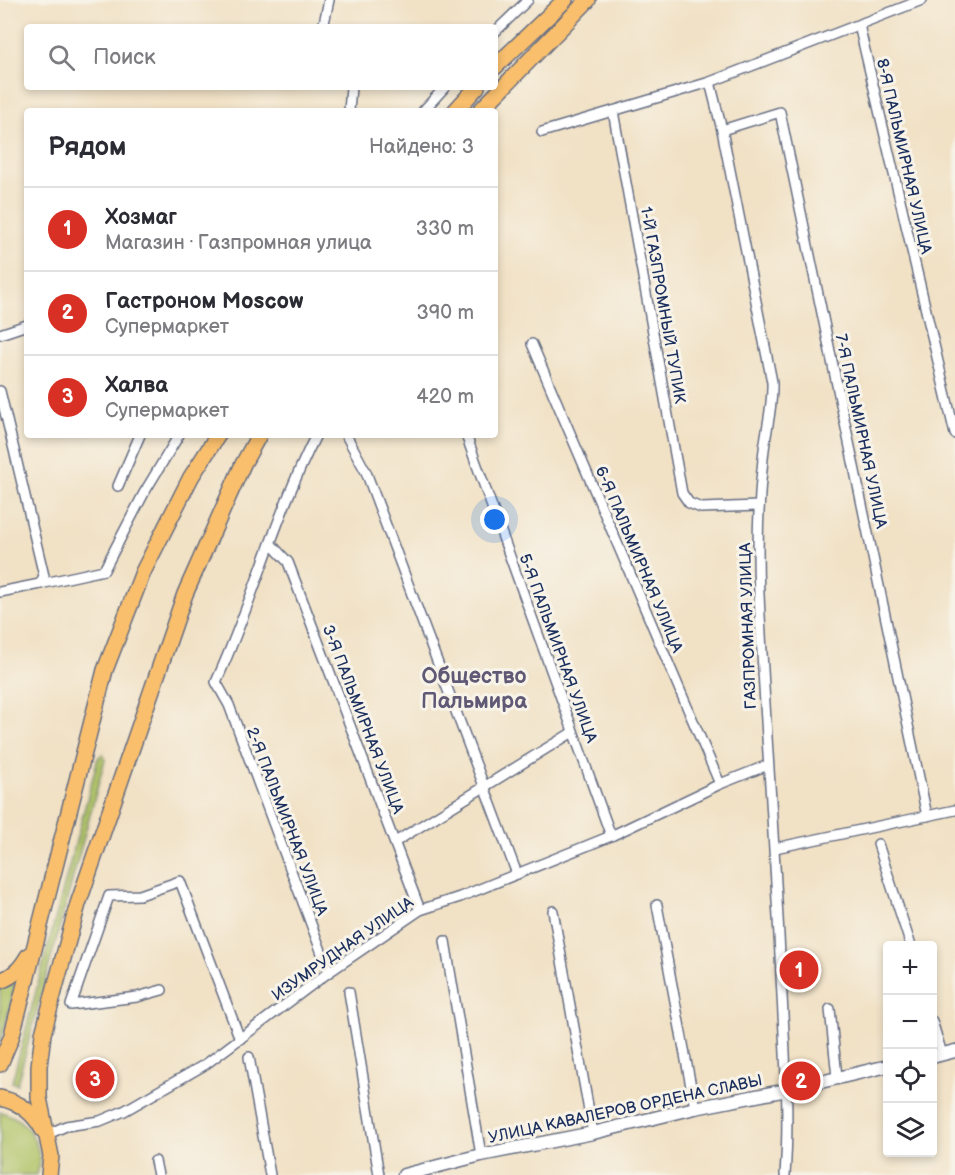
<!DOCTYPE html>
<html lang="ru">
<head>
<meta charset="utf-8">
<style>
	:root { --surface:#fff; --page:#f7f7f7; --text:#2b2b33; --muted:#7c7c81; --line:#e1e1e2; --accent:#d93025 }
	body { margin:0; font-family:"Balsamiq Sans",sans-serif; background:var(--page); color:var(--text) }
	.controls { position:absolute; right:18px; bottom:18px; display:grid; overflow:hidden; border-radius:6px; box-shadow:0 3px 9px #0003 }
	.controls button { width:54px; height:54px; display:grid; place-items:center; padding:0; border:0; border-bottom:2px solid var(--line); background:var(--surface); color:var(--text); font:30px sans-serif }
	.you { position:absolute; left:495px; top:520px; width:21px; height:21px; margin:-15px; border:4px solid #fff; border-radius:50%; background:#1a73e8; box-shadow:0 0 0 9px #1a73e833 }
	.badge { display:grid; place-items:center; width:39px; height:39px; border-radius:50%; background:var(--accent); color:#fff; font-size:20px; font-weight:700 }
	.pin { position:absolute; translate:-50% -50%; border:3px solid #fff; box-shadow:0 2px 6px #0006 }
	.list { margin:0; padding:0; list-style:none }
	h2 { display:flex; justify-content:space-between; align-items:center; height:78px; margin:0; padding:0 24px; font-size:26px }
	h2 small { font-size:20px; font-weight:400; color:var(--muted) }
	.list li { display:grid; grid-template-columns:39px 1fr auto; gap:18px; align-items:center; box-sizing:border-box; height:84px; padding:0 24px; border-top:2px solid var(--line) }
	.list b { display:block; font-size:22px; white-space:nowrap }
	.list p { margin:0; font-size:20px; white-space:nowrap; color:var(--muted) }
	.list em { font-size:20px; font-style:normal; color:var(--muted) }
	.icon { flex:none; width:33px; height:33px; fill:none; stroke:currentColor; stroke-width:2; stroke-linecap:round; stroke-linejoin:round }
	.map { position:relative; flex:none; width:955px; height:1175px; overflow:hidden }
	.search { position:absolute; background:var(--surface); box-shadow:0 3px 9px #0003; left:24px; top:24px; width:474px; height:66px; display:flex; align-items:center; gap:15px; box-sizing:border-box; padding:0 21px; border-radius:6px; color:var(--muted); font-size:22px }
	.panel { position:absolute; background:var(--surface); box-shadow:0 3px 9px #0003; left:24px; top:108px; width:474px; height:330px; border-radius:6px }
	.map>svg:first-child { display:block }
	.green { fill:#b0c367; stroke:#667962; stroke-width:1.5 }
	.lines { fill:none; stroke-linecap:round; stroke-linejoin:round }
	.minor-casing { stroke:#666d82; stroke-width:12 }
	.tertiary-casing { stroke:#666d82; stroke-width:15 }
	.primary-casing { stroke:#666d82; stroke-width:18 }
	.minor { stroke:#fff; stroke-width:9 }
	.tertiary { stroke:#fff; stroke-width:12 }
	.primary { stroke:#f9bf6d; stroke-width:15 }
	.labels { text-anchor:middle; stroke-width:6; stroke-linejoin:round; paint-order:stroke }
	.street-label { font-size:16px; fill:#1b2f5e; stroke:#f7f3e8 }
	.district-label { font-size:22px; font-weight:bold; fill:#5f5975; stroke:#f7f3e8 }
</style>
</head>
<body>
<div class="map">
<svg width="955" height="1175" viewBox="0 0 955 1175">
	<rect width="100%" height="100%" fill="#f7f3e8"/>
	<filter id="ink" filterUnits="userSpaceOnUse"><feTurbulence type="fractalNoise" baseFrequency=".0167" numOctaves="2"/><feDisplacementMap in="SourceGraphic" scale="12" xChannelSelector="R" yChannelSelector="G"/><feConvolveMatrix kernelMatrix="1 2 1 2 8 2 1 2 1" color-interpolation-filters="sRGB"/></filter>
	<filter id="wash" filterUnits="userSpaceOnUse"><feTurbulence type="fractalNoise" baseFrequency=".008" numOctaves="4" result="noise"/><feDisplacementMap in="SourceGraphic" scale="24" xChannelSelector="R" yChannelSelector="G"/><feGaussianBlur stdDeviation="1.35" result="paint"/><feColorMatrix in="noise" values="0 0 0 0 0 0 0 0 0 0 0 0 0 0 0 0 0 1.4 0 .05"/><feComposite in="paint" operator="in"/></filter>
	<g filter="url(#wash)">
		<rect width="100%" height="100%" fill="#f1e1c5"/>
		<g class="green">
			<polygon points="103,754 105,759 17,1084 12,1082 98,758"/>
			<polygon points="10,983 15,986 0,1046 0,986"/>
			<path d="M0,1112c28,6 45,35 37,63h-37z"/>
		</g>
	</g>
	<g filter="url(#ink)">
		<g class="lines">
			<g class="minor-casing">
				<g id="minor">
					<polyline points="859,25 955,434"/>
					<polyline points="325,27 324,23 329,0"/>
					<polyline points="495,32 528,0"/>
					<path d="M710,82l12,48 50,252c1,27 -7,50 -9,77 -5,45 -6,90 -4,136 6,127 16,253 22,380 3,67 9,134 4,200"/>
					<polyline points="349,111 351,87"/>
					<polyline points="423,111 445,87"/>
					<polyline points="613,111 682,493 689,503 701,508 759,506"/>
					<polyline points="722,130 780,112 927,816"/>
					<polyline points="542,132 710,82 922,0"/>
					<polyline points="0,334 27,325"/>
					<polyline points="532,344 720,784"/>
					<polyline points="0,391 44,576 40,584 0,592"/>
					<path d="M316,435c-40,79 -63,166 -100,247l13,23 100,267"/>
					<polyline points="346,435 366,472 517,874"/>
					<polyline points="466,435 611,836"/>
					<polyline points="118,486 140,435"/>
					<polyline points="271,544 288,562 420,910"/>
					<polyline points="40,584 104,570 144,493 179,435"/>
					<polyline points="395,842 573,732"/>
					<polyline points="878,844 911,946"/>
					<polyline points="775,848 955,810"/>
					<polyline points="657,905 695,1108"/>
					<polyline points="553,911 593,1133"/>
					<polyline points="445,941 481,1155"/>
					<polyline points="162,990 137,997 71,1005 109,896 140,895 180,881 240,1039"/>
					<polyline points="349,992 379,1175"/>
					<polyline points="830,1009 837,1077"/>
					<polyline points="932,1021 942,1054"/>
					<polyline points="249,1057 270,1175"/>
					<polyline points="46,1135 66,1126 100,1121 124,1111 206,1064 329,972 420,910 460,897 611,836 720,784 768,765"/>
					<polyline points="155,1161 158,1175"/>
				</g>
			</g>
			<g class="tertiary-casing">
				<g id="tertiary">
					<polyline points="932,1057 955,1051"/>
					<polyline points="404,1175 481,1155 593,1133 695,1108 787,1090 888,1066"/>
				</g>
			</g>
			<g class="primary-casing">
				<g id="primary">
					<polyline points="495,67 565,0"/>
					<polyline points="455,111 477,87"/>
					<polyline points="480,111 588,0"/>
					<path d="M0,981c14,-5 21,-13 28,-25"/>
					<polyline points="0,1064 11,1038 18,1012 105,670 143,572 191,477 218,435"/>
					<path d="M0,1098c19,4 34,15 43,32"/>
					<polyline points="49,1175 51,1156 39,1098 39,1066 43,1034 56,984 78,904 185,594 243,464 259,435"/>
				</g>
			</g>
			<use href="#minor" class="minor"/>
			<use href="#tertiary" class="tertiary"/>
			<use href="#primary" class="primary"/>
		</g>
	</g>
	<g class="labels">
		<g class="street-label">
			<text transform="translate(905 156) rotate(77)" y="6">8-Я ПАЛЬМИРНАЯ УЛИЦА</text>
			<text transform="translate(664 305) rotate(80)" y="6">1-Й ГАЗПРОМНЫЙ ТУПИК</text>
			<text transform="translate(862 431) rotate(78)" y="6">7-Я ПАЛЬМИРНАЯ УЛИЦА</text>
			<text transform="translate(640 559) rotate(67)" y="6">6-Я ПАЛЬМИРНАЯ УЛИЦА</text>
			<text transform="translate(747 626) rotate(-92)" y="6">ГАЗПРОМНАЯ УЛИЦА</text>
			<text transform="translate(559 648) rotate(70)" y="6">5-Я ПАЛЬМИРНАЯ УЛИЦА</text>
			<text transform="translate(364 719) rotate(69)" y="6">3-Я ПАЛЬМИРНАЯ УЛИЦА</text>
			<text transform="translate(288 821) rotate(69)" y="6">2-Я ПАЛЬМИРНАЯ УЛИЦА</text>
			<text transform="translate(342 948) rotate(-35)" y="6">ИЗУМРУДНАЯ УЛИЦА</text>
			<text transform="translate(625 1108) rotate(-12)" y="6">УЛИЦА КАВАЛЕРОВ ОРДЕНА СЛАВЫ</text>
		</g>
		<g class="district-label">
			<text x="474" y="683">Общество<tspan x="474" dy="25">Пальмира</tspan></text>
		</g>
	</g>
</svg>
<div class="controls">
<button>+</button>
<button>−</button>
<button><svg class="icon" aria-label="locate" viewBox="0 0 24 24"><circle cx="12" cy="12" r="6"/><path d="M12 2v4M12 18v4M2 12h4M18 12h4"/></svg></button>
<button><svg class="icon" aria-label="layers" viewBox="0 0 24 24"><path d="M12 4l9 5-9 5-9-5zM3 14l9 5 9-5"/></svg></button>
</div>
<div class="you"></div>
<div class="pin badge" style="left:799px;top:970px">1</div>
<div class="pin badge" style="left:801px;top:1081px">2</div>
<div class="pin badge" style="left:95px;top:1079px">3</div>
<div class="search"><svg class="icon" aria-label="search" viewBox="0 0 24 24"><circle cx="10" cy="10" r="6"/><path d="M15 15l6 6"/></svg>Поиск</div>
<section class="panel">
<h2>Рядом<small>Найдено: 3</small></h2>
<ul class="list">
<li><span class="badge">1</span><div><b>Хозмаг</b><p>Магазин · Газпромная улица</p></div><em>330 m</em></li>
<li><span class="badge">2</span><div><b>Гастроном Moscow</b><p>Супермаркет</p></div><em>390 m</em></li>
<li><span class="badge">3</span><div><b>Халва</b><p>Супермаркет</p></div><em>420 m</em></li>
</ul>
</section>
</div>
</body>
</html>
